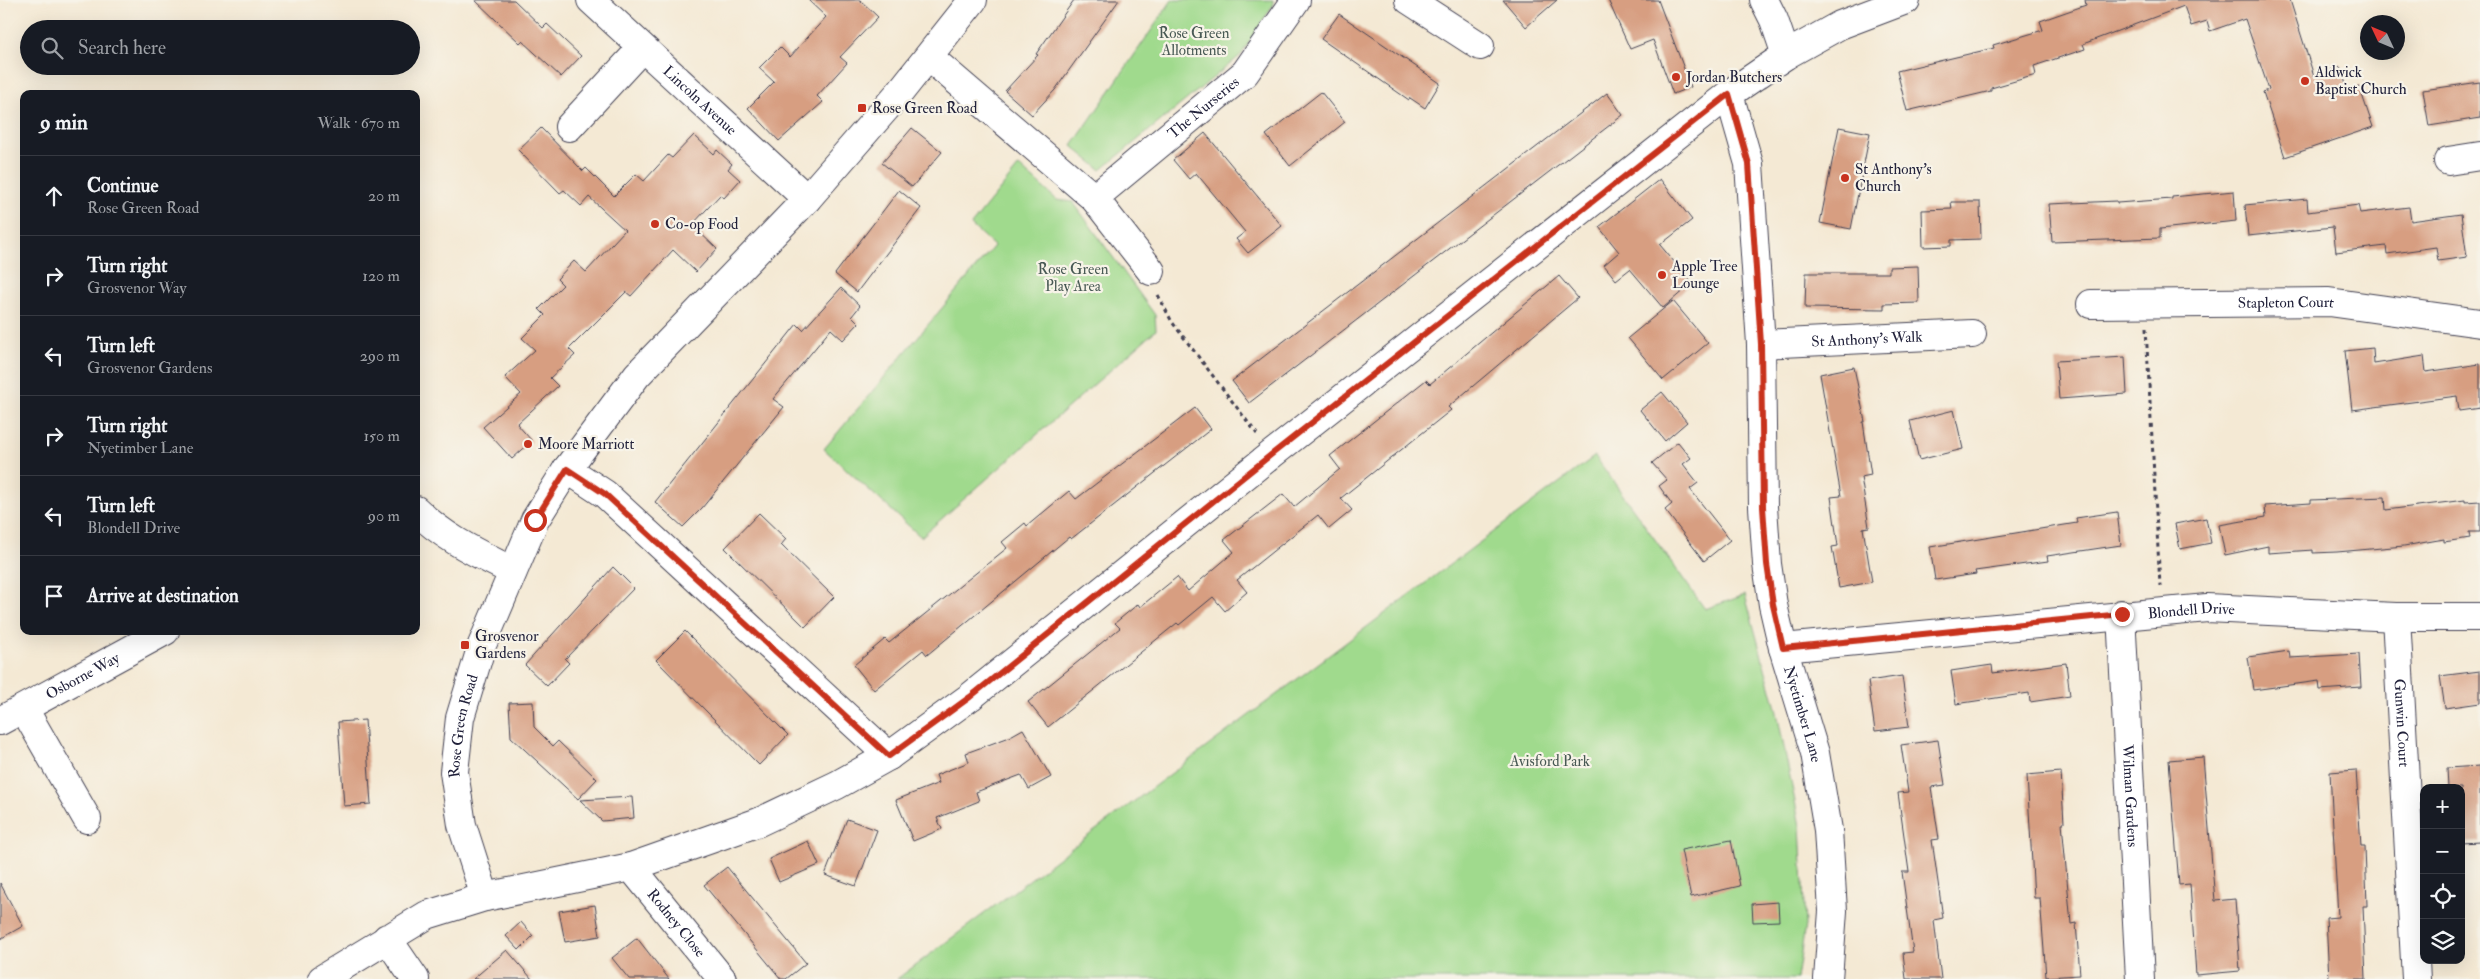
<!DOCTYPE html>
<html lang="en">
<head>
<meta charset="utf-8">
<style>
	:root { --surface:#171b24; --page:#242831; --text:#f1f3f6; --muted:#9ea1a6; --line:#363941 }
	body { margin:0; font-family:"IM FELL Double Pica",serif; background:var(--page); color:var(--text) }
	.controls { position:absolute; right:15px; bottom:15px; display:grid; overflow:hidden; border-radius:10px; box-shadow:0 5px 20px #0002 }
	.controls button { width:45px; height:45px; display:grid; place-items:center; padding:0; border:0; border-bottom:1px solid var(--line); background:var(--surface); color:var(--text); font:25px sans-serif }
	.compass { position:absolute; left:2360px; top:15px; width:45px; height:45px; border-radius:50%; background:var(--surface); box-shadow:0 5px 20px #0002; rotate:314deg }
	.stop { position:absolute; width:15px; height:15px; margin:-11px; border:4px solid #c8321e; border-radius:50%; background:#fff }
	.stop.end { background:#c8321e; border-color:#fff; box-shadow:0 1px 5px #0008 }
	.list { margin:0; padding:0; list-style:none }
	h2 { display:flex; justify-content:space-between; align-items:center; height:65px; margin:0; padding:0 20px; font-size:21px }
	h2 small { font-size:16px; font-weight:400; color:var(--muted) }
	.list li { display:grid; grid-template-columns:32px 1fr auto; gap:15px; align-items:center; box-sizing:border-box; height:80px; padding:0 20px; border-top:1px solid var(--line) }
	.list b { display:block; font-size:19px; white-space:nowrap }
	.list p { margin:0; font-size:16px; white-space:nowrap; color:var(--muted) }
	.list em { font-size:16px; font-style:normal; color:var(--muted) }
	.icon { flex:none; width:28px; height:28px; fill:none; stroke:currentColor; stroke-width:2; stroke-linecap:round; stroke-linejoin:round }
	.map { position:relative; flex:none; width:2480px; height:979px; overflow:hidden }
	.search { position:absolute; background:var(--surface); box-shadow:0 5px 20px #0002; left:20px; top:20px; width:400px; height:55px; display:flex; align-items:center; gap:12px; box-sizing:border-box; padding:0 18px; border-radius:28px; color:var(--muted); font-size:19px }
	.panel { position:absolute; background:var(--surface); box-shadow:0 5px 20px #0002; left:20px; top:90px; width:400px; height:545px; border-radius:10px }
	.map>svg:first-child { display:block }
	.green { fill:#a0da8d; stroke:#617e64 }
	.building { fill:#d79e81 }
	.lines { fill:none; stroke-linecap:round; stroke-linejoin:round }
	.minor-casing { stroke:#424052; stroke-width:30 }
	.path { stroke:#424052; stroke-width:3; stroke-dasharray:4 4; stroke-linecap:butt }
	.minor { stroke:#fff; stroke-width:28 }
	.route { stroke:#c8321e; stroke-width:6 }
	.poi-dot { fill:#c8321e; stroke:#f7f3e8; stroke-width:2 }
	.labels { text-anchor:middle; stroke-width:4.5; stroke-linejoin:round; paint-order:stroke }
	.park-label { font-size:15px; fill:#485954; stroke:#f7f3e8 }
	.poi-label { font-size:15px; fill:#22223b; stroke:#f7f3e8; text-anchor:start }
	.street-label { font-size:15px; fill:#22223b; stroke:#f7f3e8 }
</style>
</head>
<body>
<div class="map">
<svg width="2480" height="979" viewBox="0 0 2480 979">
	<rect width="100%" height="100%" fill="#f7f3e8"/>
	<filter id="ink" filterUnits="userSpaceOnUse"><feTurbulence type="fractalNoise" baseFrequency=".02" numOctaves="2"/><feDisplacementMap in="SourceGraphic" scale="10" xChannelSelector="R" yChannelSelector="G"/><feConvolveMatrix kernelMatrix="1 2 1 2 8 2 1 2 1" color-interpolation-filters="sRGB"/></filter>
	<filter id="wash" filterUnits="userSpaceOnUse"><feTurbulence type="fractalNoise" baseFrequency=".0096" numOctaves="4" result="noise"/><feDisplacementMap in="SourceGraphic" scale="20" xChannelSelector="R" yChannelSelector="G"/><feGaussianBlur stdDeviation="1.12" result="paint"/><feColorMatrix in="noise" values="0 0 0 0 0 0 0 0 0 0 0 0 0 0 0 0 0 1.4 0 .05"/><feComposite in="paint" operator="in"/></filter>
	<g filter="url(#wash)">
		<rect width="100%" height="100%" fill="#f4e9d4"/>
		<g class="green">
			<polygon points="1172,0 1273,0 1273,5 1241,55 1101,170 1072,146"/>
			<polygon points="1019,166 1057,200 1073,202 1155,315 1156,330 921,537 824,449 994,246 971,225"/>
			<polygon points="1595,456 1705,609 1745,595 1776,708 1800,826 1805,925 1797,979 897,979"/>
		</g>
		<g id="blocks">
			<g class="building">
				<polygon points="475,0 514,0 543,28 547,24 581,56 561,77 522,41 520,43"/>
				<polygon points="808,0 860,0 878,17 840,57 847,63 817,96 823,102 779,141 748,108 774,82 759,68 780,47 790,57 826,17"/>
				<polygon points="1074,0 1119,0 1055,90 1032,115 1005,91 1038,55 1036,54"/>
				<polygon points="1503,0 1557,0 1526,27"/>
				<polygon points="1608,0 1658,0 1691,87 1673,94 1653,40 1630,49"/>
				<polygon points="2085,0 2290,0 2314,76 2340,67 2348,90 2359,86 2373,127 2285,157 2263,92 2269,90 2245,19 2210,31 2207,21 2191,26 2184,6 2083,44 2085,49 2034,66 2036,75 1991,88 1991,91 1907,111 1897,71 1994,48 1993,45 2043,30 2040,21 2086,5"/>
				<polygon points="1339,14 1440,83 1425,108 1410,98 1409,100 1321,39"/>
				<polygon points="2480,82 2480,118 2429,126 2423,90"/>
				<polygon points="1321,92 1345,122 1290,166 1266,135"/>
				<polygon points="1607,93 1623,115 1249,403 1232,381"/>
				<polygon points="1839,127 1870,133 1851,229 1820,223"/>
				<polygon points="541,128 583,171 586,168 614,196 636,174 644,181 668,155 672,158 694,135 714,154 717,150 732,164 728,169 740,180 724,198 720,195 692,225 717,249 696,272 673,250 631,296 626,292 569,349 575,355 550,378 558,386 517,424 532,441 512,459 483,427 521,394 505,377 535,350 522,338 545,315 539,309 563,285 557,279 574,261 586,272 625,230 589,197 581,206 564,190 560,193 518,150"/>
				<polygon points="912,128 942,152 912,187 882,163"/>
				<polygon points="1205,133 1282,226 1248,253 1236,239 1245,232 1196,173 1189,179 1173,160"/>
				<polygon points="1660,179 1692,220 1660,245 1692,283 1663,308 1630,269 1616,280 1604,265 1619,252 1599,227"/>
				<polygon points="899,190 921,208 857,292 835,274"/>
				<polygon points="2234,191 2236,221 2160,229 2160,238 2052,242 2049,204 2117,201 2117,203 2172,199 2172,197"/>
				<polygon points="2307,199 2308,212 2358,205 2360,213 2409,207 2411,221 2461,214 2467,257 2438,261 2436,247 2387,254 2386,246 2336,252 2333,227 2248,236 2245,205"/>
				<polygon points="1951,202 1980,202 1981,239 1951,240 1951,246 1923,247 1922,210 1952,209"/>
				<polygon points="1918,266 1919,303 1884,304 1884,309 1805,308 1806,273 1889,273 1889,267"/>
				<polygon points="1559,276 1578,298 1448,407 1451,410 1341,498 1352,510 1329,529 1318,515 1237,580 1247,592 1225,611 1213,597 1179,625 1177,623 1048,727 1028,702 1120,628 1115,623 1138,604 1140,607 1177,577 1188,591 1234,552 1224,540 1283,494 1294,507 1340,469 1330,456 1426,380 1430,384"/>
				<polygon points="841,288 860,306 852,316 859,323 843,340 831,329 773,399 784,407 702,508 683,527 655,502 797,324 803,330"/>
				<polygon points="1673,301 1708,343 1663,380 1628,338"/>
				<polygon points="2373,348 2374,364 2424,356 2426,372 2480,364 2480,408 2459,411 2457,396 2352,410 2345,351"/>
				<polygon points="2125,357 2127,394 2059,399 2056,361"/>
				<polygon points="1854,367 1865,422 1863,422 1871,475 1861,477 1869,527 1863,528 1872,582 1839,588 1832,547 1838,546 1831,497 1841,496 1820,374"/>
				<polygon points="1662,392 1687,422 1665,441 1640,410"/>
				<polygon points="1195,408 1211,429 1071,539 1069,537 927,655 923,650 874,690 854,665 885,639 889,643 1007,548 1002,542 1025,523 1027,526 1069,491 1076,499"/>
				<polygon points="1954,410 1963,449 1919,460 1910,421"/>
				<polygon points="1678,442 1691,458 1683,464 1698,483 1690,489 1730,540 1704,561 1665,510 1672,504 1659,486 1667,480 1652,463"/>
				<polygon points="2385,497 2386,510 2465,500 2465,502 2480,501 2480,532 2469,532 2470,538 2444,542 2444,539 2404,546 2337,552 2313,553 2313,550 2268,553 2268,546 2225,555 2219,525 2266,517 2265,506 2311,503 2311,500"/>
				<polygon points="2117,512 2121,545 2047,556 2048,561 1975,571 1976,574 1935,580 1930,547 2077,523 2076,518"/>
				<polygon points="759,513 786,539 781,545 834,597 805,627 725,548"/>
				<polygon points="2206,518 2211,543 2180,549 2175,524"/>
				<polygon points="613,567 634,588 565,659 569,663 547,686 525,665"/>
				<polygon points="685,631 788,735 759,765 656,660"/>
				<polygon points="2289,651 2290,658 2359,654 2361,687 2320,690 2319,681 2253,690 2248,657"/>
				<polygon points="2066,663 2070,696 2030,702 2029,693 1956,704 1951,671 1992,665 1993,673"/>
				<polygon points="2480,671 2480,703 2445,708 2440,676"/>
				<polygon points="1902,676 1909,727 1875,731 1868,681"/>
				<polygon points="533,702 534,727 553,746 558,741 597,779 578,799 511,737 509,703"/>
				<polygon points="365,720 371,804 344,806 338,722"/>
				<polygon points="1023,729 1051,777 1029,789 1021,775 976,792 979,801 937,818 942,829 913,841 896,800 939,783 936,775 969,762 966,753 1007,738"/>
				<polygon points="1938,740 1945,785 1931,787 1939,839 1932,840 1943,918 1934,920 1941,979 1906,979 1903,953 1913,952 1902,872 1909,872 1898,793 1908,792 1901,745"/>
				<polygon points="2203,757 2215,901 2235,899 2240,971 2196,975 2190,884 2179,885 2169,760"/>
				<polygon points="2480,766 2480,842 2461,843 2461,788 2448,788 2447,768"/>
				<polygon points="2356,770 2361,846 2365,846 2367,906 2363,906 2366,979 2329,979 2326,918 2338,917 2330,772"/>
				<polygon points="2061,772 2064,823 2062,823 2071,924 2076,923 2080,975 2046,977 2040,898 2034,898 2027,775"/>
				<polygon points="632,797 634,818 602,821 580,800"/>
				<polygon points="847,819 877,830 856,886 825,875"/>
				<polygon points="1731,840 1740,886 1691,897 1681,850"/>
				<polygon points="808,841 819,865 779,882 769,859"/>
				<polygon points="727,867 806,963 786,979 781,979 704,885"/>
				<polygon points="0,883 23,926 0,939"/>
				<polygon points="1778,902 1779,921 1753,922 1752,904"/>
				<polygon points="595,905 600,936 565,942 559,911"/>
				<polygon points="521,922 533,936 519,950 506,936"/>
				<polygon points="637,938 669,979 629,979 612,958"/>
				<polygon points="507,950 532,979 473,979"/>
			</g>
		</g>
	</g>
	<g filter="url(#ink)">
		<use href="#blocks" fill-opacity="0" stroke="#424052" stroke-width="1"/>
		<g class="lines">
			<g class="minor-casing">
				<g id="minor">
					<path id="s1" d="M591,0l216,199"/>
					<polyline points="1409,0 1480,46"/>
					<polyline points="1764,0 1774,20 1786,55"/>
					<polyline points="929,57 1094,198 1151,271"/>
					<path id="s2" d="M1729,94l20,70 12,180 2,163 4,57 6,41 10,43 32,105 13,77 5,81 -5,68"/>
					<polyline points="569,127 642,48"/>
					<polyline points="2448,161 2480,156"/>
					<path id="s3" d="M1094,198l151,-125 51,-73"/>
					<path id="s4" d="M2091,304l238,-2 151,21"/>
					<path id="s5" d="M1761,344l211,-10"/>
					<polyline points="567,469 605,494 889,756"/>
					<path d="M416,510c28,28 61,43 96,61"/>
					<path id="s6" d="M2121,614l19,365"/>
					<path id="s7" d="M2396,617l20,362"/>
					<path id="s8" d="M1783,648l424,-40 189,9h84"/>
					<polyline points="24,709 87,819"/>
					<path id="s9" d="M0,721l165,-90"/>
					<path id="s10" d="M631,867l91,112"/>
					<path id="s11" d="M485,897l-23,-72 -8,-53 6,-54 22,-73 53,-125 32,-51 70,-94 170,-176 93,-107 73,-92"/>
					<polyline points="387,938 415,979"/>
					<polyline points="322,979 427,915 485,897 631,867 759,822 837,785 889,756 970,697 1272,454 1729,94 1786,55 1840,25 1906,0"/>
				</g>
			</g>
			<g class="path">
				<polyline points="1158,295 1172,322 1257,434"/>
				<polyline points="2146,328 2160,586"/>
			</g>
			<use href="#minor" class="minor"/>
		</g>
	</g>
	<g class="lines" filter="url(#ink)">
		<polyline class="route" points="535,520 567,469 605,494 889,756 970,697 1272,454 1729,94 1749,164 1761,344 1763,507 1767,564 1773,605 1783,648 2122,614"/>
	</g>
	<g class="poi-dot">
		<circle cx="1676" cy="77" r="5"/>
		<circle cx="2305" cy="81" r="5"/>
		<rect x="857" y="103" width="10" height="10" rx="2.5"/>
		<circle cx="1845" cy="178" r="5"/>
		<circle cx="655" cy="224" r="5"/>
		<circle cx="1662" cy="275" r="5"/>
		<circle cx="528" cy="444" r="5"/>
		<rect x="460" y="640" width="10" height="10" rx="2.5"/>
	</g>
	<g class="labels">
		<g class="park-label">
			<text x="1194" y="38">Rose Green<tspan x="1194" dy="17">Allotments</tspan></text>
			<text x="1073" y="274">Rose Green<tspan x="1073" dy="17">Play Area</tspan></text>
			<text x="1550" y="766">Avisford Park</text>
		</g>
		<g class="poi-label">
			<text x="2315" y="77">Aldwick<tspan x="2315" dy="17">Baptist Church</tspan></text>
			<text x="1686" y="82">Jordan Butchers</text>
			<text x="872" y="113">Rose Green Road</text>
			<text x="1855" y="174">St Anthony’s<tspan x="1855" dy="17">Church</tspan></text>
			<text x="665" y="229">Co-op Food</text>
			<text x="1672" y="271">Apple Tree<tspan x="1672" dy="17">Lounge</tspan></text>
			<text x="538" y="449">Moore Marriott</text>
			<text x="475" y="641">Grosvenor<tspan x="475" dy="17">Gardens</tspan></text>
		</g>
		<g class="street-label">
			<text dy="5" stroke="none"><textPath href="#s1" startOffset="148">Lincoln Avenue</textPath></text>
			<text dy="5" stroke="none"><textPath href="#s3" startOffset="142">The Nurseries</textPath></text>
			<text dy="5" stroke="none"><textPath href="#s4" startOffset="195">Stapleton Court</textPath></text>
			<text dy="5" stroke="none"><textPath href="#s5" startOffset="106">St Anthony's Walk</textPath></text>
			<text dy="5" stroke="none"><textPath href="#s8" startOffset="410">Blondell Drive</textPath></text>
			<text dy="5" stroke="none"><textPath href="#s9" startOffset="94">Osborne Way</textPath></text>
			<text dy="5" stroke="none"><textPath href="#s2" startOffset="628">Nyetimber Lane</textPath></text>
			<text dy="5" stroke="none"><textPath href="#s7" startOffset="106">Gunwin Court</textPath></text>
			<text dy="5" stroke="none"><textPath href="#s11" startOffset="176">Rose Green Road</textPath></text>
			<text dy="5" stroke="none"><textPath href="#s6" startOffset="182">Wilman Gardens</textPath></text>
			<text dy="5" stroke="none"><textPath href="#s10" startOffset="72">Rodney Close</textPath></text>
		</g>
	</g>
</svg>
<div class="controls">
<button>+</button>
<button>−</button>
<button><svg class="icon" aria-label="locate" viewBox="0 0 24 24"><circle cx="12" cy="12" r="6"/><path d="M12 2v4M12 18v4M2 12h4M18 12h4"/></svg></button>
<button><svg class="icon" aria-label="layers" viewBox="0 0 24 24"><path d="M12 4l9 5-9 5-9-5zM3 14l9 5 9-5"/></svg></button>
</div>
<svg class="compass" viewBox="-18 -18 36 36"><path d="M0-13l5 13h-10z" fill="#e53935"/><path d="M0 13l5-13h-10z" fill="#9ea1a6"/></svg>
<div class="stop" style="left:535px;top:520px"></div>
<div class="stop end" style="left:2122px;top:614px"></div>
<div class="search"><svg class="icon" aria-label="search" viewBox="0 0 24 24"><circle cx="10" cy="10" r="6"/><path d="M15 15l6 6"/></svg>Search here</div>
<section class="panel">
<h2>9 min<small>Walk · 670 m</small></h2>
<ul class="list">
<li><svg class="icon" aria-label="ahead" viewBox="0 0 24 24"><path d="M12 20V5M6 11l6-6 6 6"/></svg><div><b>Continue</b><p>Rose Green Road</p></div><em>20 m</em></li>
<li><svg class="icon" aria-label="right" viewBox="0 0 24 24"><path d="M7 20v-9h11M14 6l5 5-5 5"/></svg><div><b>Turn right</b><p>Grosvenor Way</p></div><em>120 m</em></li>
<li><svg class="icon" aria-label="left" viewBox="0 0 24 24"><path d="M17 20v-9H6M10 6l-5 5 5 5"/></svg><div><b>Turn left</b><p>Grosvenor Gardens</p></div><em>290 m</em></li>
<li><svg class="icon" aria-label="right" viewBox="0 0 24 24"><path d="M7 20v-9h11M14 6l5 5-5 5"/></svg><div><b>Turn right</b><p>Nyetimber Lane</p></div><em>150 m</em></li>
<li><svg class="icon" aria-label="left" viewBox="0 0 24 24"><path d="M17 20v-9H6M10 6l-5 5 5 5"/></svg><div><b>Turn left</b><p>Blondell Drive</p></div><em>90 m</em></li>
<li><svg class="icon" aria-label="arrive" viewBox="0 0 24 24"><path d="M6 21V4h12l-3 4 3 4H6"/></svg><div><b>Arrive at destination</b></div></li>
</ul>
</section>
</div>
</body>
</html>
